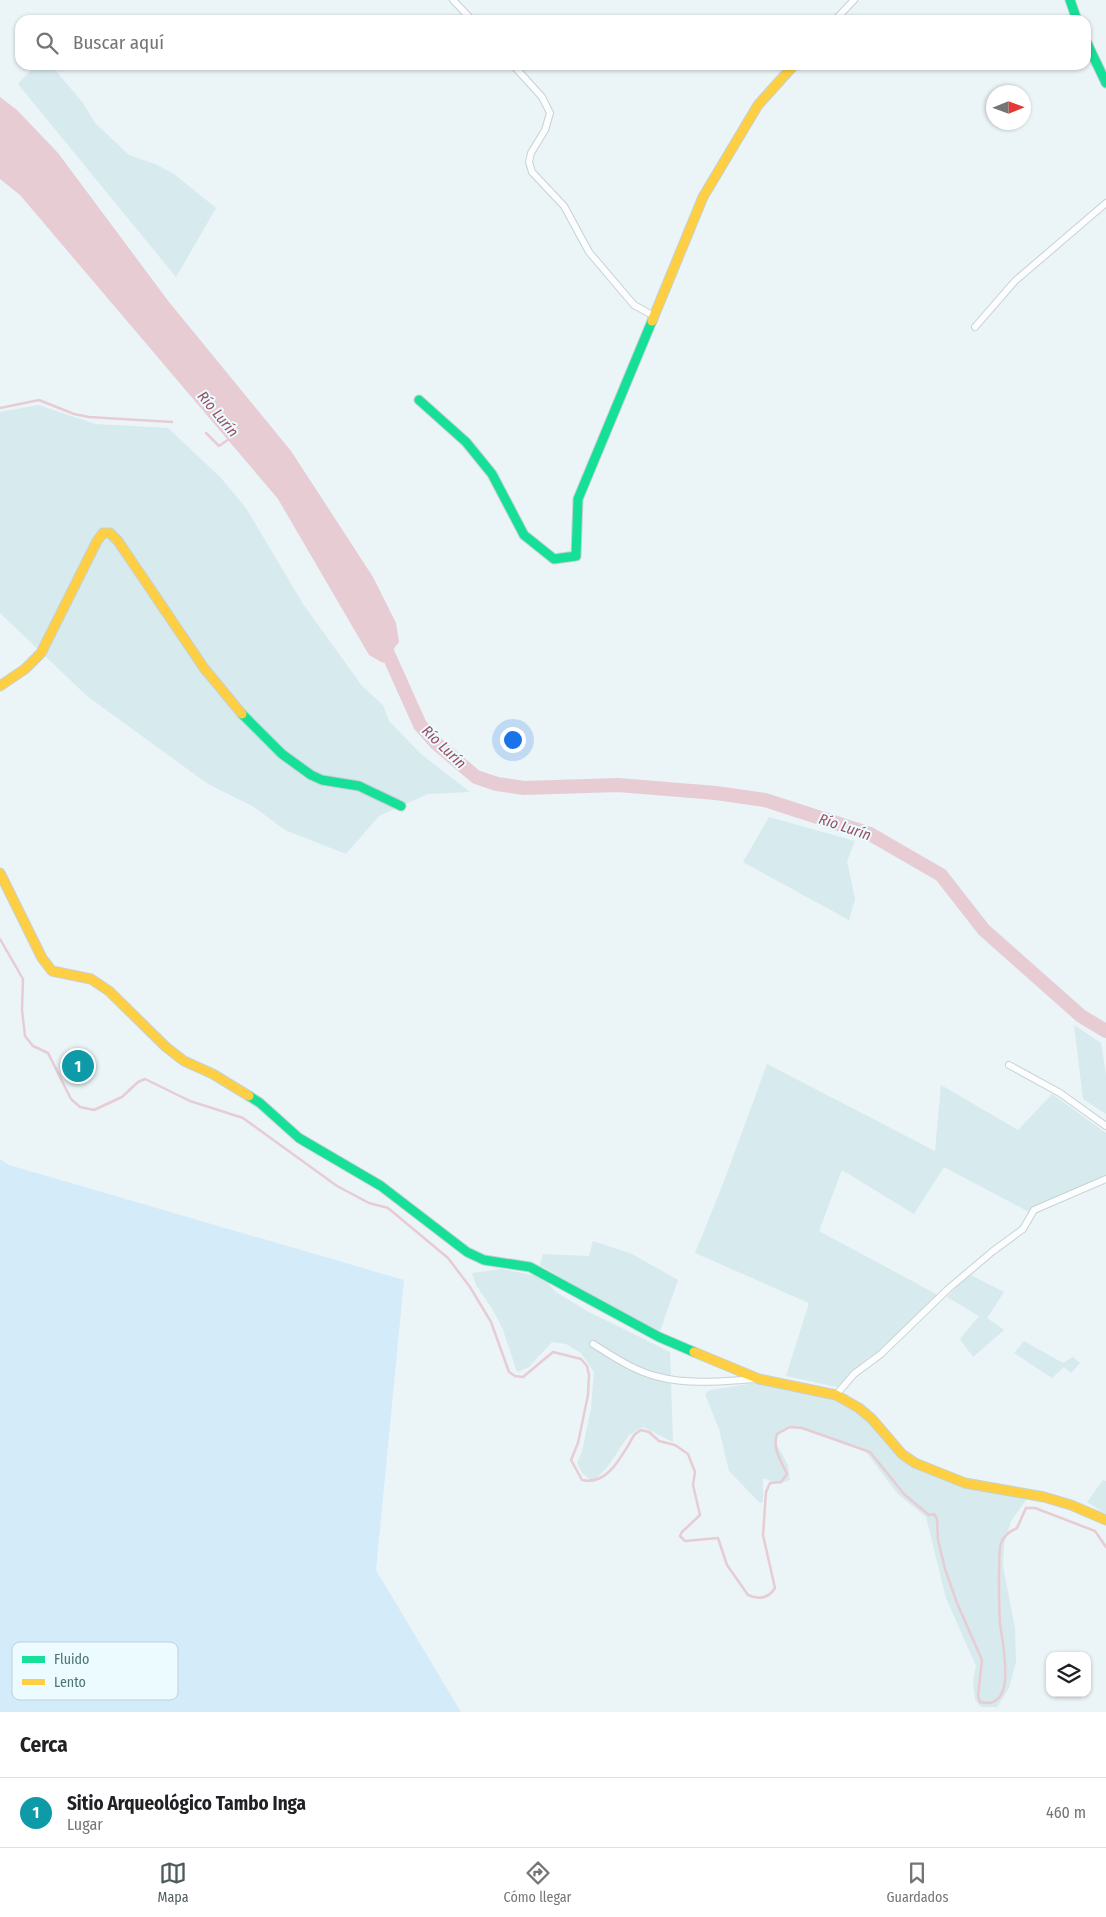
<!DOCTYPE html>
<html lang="es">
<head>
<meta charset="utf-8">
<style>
	:root { --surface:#fff; --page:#f6f6f6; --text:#202124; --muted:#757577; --line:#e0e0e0; --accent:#4d5b5c }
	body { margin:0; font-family:"Fira Sans Condensed",sans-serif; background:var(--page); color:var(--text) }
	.controls { position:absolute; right:15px; bottom:15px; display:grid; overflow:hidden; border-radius:10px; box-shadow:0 1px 4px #0004 }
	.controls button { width:45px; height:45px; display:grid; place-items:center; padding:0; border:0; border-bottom:1px solid var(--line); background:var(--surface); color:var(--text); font:25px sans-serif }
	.compass { position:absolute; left:986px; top:85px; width:45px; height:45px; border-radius:50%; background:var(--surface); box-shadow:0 1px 4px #0004; rotate:89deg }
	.you { position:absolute; left:512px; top:739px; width:18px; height:18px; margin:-12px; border:4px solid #fff; border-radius:50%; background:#1a73e8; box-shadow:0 0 0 8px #1a73e833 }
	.badge { display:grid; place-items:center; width:32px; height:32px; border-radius:50%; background:var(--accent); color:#fff; font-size:16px; font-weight:700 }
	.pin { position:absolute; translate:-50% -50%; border:2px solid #fff; box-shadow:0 1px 5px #0006 }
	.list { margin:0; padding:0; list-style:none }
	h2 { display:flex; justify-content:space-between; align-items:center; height:65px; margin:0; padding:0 20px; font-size:21px }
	h2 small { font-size:16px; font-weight:400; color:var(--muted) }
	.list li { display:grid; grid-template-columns:32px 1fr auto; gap:15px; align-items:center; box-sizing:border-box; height:70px; padding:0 20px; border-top:1px solid var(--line) }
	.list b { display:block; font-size:19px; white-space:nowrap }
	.list p { margin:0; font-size:16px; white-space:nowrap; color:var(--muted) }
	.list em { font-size:16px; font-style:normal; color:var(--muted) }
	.icon { flex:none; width:28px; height:28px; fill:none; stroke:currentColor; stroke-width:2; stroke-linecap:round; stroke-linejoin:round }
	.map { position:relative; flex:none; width:1106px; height:1712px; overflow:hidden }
	.search { position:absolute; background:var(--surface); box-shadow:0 1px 4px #0004; left:15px; right:15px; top:15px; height:55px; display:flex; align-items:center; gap:12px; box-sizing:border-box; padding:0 18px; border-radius:15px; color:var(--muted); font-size:19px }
	.sheet { height:135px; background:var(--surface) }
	nav { display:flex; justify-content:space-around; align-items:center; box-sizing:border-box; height:70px; border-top:1px solid var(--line); background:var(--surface); font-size:14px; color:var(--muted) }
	nav a { display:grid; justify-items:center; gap:2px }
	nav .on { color:var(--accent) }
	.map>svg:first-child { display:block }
	.residential { fill:#d7eaee }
	.sand { fill:#d4ebf9 }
	.water { fill:#e7ccd4 }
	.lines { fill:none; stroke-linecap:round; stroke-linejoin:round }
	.stream { stroke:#e7ccd4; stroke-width:2.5 }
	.river { stroke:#e7ccd4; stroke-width:14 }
	.street-casing { stroke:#c7d2d3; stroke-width:8 }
	.fast-casing { stroke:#c5d1d3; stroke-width:11 }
	.slow-casing { stroke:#c5d1d3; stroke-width:11 }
	.street { stroke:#fcfdfe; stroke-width:6 }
	.fast { stroke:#16e098; stroke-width:9 }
	.slow { stroke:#ffcf43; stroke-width:9 }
	.labels { text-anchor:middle; stroke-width:4; stroke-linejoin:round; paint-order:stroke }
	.water-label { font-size:15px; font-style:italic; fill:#9c4f60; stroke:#ecfbff }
	.key { fill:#ecfbff; stroke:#bcd3d5; stroke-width:1 }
	.key-label { font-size:14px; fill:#4b7573 }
</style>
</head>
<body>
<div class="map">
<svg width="1106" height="1712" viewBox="0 0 1106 1712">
	<rect width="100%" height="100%" fill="#ebf4f7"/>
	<g class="residential">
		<polygon points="36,65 51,65 83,103 95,123 129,155 155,164 174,174 216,208 176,277 18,84"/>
		<polygon points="38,405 95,424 168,428 221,478 246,508 303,604 362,686 383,705 389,721 421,754 470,792 428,794 379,816 346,854 285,830 254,807 208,784 87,696 0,613 0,412"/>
		<polygon points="769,817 855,841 847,861 855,899 849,920 743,862"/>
		<polygon points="1074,1025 1101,1043 1106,1074 1106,1114 1083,1099"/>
		<polygon points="767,1064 935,1151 941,1085 1018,1130 1052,1094 1106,1133 1106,1176 1029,1212 944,1167 914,1214 842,1170 819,1231 938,1295 881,1350 868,1358 837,1387 786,1376 809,1303 695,1253 723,1184"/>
		<polygon points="593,1241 632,1254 678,1280 660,1331 638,1322 540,1265 543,1254 589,1256"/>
		<polygon points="501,1269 542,1277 556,1292 587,1311 670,1352 673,1442 643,1427 629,1435 608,1466 593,1482 582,1473 577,1462 582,1452 591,1408 594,1372 581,1353 566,1344 552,1342 529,1367 517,1372 503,1330 493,1310 476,1285 472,1273"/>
		<polygon points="969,1274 1004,1292 987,1318 1004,1330 973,1357 960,1339 979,1316 947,1297"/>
		<polygon points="1024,1341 1063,1363 1073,1357 1080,1363 1071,1373 1064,1367 1052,1378 1014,1353"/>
		<polygon points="755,1383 831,1398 848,1405 865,1416 909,1464 951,1483 990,1492 1029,1496 1011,1521 1004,1544 1003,1566 1015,1628 1016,1662 1009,1688 997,1707 981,1707 975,1700 973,1681 976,1666 946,1598 926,1517 897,1493 866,1452 802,1428 788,1428 777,1434 776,1443 788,1465 790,1480 779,1484 763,1478 763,1502 760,1503 729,1471 719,1429 705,1394 710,1390"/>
		<polygon points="1103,1480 1106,1481 1106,1514 1087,1502"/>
	</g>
	<polygon class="sand" points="0,1159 9,1165 404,1280 376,1570 461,1712 0,1712"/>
	<polygon class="water" points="0,97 17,110 58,153 169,302 291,451 373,577 396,623 399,642 383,663 369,655 278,499 20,195 0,179"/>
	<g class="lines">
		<g class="stream">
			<polyline points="0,408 39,400 74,414 89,417 172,422"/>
			<polyline points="206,433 219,446 229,439"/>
			<path d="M0,939l23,40 -1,31 3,26 8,10 15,7 23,46 9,8 14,3 28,-13 16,-15 7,-3 45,22 53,17 94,68 32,17 19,5 60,50 22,29 21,35 18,50 6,4 8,1 30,-25 28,7 6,7 2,9 -1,20 -10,48 -7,17 11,20c27,6 40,-26 53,-46l6,-4 8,2 10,9 16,4 13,9 7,18 -2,13 7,30 -18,17 -2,4 5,5 33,-3 9,27 21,30c11,5 20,4 27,-7l-12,-53 3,-43 4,-9 11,-1 6,-8c-6,-14 -15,-25 -10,-40l13,-7 12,1 68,24 34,42 25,21 5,-1 3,5 1,21 7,29 12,34 25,57 -4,36 2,6c39,10 22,-60 20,-79 -1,-12 -2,-72 1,-80 3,-8 9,-12 16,-15l9,-20h9l60,23 11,16"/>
		</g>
		<polyline class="river" points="381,638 420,725 437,744 476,777 497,784 524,788 618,785 716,793 765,800 870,834 941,875 984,930 1081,1016 1106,1031"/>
		<g class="street-casing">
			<g id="street">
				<polyline points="453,0 472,20"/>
				<polyline points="835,20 854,0"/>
				<polyline points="513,65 542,97 550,113 545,130 531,153 529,162 532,172 564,206 589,252 634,305 654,316"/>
				<polyline points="975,327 1015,281 1106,203"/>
				<polyline points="1009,1065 1060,1093 1106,1126"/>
				<path d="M593,1344c21,13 41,27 66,33 31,8 65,4 97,2"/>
				<polyline points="836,1395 854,1374 881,1354 948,1289 993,1251 1023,1229 1034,1210 1106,1179"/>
			</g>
		</g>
		<g class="fast-casing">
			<g id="fast">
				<polyline points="1070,0 1077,20"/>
				<polyline points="1086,41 1106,83"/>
				<polyline points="419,400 466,442 492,474 524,535 554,559 576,556 578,499 652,321"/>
				<polyline points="242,714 282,754 311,775 322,780 359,786 401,806"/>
				<polyline points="249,1096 260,1103 299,1138 381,1186 467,1252 484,1260 530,1267 659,1337 694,1352"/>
			</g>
		</g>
		<g class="slow-casing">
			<g id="slow">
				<polyline points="652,321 703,197 758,105 794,65"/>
				<polyline points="0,686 25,669 41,653 97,541 103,533 110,533 118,541 204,668 242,714"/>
				<polyline points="0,873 42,958 52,971 91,979 109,991 166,1047 184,1061 213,1074 249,1096"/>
				<polyline points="694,1352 759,1379 836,1395 859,1408 872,1419 902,1454 915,1463 965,1483 1044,1497 1071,1505 1106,1520"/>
			</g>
		</g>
		<use href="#street" class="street"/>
		<use href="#fast" class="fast"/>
		<use href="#slow" class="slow"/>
	</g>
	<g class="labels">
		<g class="water-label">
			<text transform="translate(218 414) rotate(50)" y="5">Río Lurín</text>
			<text transform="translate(444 747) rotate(44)" y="5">Río Lurín</text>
			<text transform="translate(845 827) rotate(19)" y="5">Río Lurín</text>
		</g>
	</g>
	<rect x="12" y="1642" width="166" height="58" rx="8" class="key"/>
	<rect x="22" y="1656" width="23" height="7" fill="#16e098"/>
	<rect x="22" y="1679" width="23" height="6" fill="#ffcf43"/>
	<g class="key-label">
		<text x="54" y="1664">Fluido</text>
		<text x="54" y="1687">Lento</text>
	</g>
</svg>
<div class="controls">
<button><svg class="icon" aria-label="layers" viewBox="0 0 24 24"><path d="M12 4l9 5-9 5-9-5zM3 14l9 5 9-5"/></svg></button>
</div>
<svg class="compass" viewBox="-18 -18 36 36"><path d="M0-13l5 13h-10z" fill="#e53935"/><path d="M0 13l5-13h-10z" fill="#757577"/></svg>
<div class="you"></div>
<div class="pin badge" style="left:78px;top:1066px;background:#0f9aa8">1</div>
<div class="search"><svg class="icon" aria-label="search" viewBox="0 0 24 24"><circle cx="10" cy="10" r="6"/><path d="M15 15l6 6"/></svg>Buscar aquí</div>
</div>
<section class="sheet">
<h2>Cerca<small></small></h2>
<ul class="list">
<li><span class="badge" style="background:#0f9aa8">1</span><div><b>Sitio Arqueológico Tambo Inga</b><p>Lugar</p></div><em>460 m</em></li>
</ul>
</section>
<nav>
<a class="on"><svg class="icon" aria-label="map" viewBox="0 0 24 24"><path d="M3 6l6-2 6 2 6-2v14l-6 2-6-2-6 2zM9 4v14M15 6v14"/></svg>Mapa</a>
<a><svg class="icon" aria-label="directions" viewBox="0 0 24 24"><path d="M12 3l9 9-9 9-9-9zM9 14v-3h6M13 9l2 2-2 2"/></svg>Cómo llegar</a>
<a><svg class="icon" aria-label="saved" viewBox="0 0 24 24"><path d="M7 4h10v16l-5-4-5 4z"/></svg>Guardados</a>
</nav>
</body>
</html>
